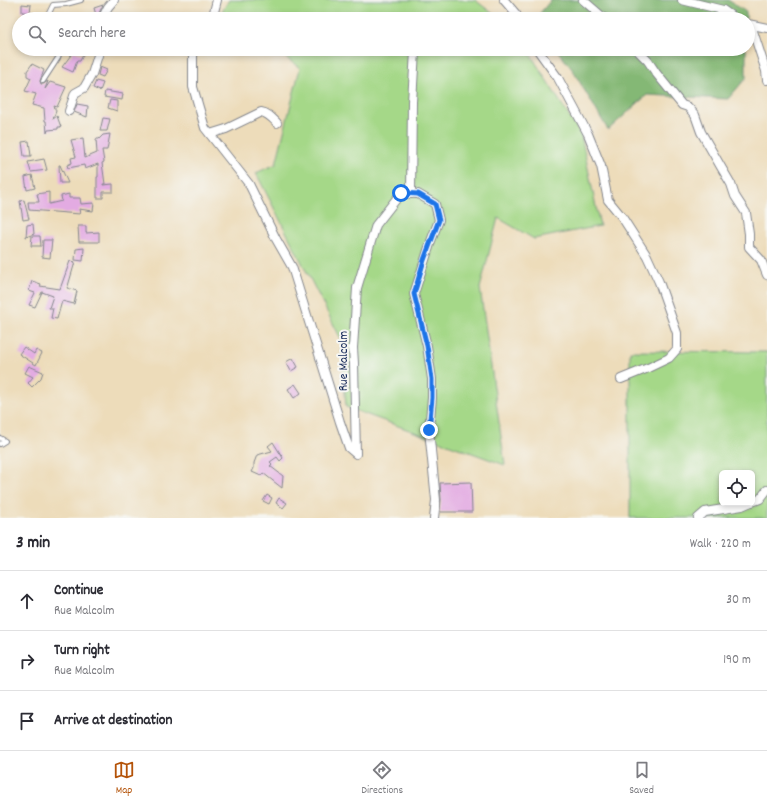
<!DOCTYPE html>
<html lang="en">
<head>
<meta charset="utf-8">
<style>
	:root { --surface:#fff; --page:#f2f2f3; --text:#2b2b33; --muted:#7c7c81; --line:#e1e1e2; --accent:#b45309 }
	body { margin:0; font-family:Dekko,sans-serif; background:var(--page); color:var(--text) }
	.controls { position:absolute; right:12px; bottom:12px; display:grid; overflow:hidden; border-radius:6px; box-shadow:0 2px 6px #0003 }
	.controls button { width:36px; height:36px; display:grid; place-items:center; padding:0; border:0; border-bottom:1px solid var(--line); background:var(--surface); color:var(--text); font:20px sans-serif }
	.stop { position:absolute; width:12px; height:12px; margin:-9px; border:3px solid #1a73e8; border-radius:50%; background:#fff }
	.stop.end { background:#1a73e8; border-color:#fff; box-shadow:0 1px 4px #0008 }
	.list { margin:0; padding:0; list-style:none }
	h2 { display:flex; justify-content:space-between; align-items:center; height:52px; margin:0; padding:0 16px; font-size:17px }
	h2 small { font-size:13px; font-weight:400; color:var(--muted) }
	.list li { display:grid; grid-template-columns:26px 1fr auto; gap:12px; align-items:center; box-sizing:border-box; height:60px; padding:0 16px; border-top:1px solid var(--line) }
	.list b { display:block; font-size:15px; white-space:nowrap }
	.list p { margin:0; font-size:13px; white-space:nowrap; color:var(--muted) }
	.list em { font-size:13px; font-style:normal; color:var(--muted) }
	.icon { flex:none; width:22px; height:22px; fill:none; stroke:currentColor; stroke-width:2; stroke-linecap:round; stroke-linejoin:round }
	.map { position:relative; flex:none; width:767px; height:518px; overflow:hidden }
	.search { position:absolute; background:var(--surface); box-shadow:0 2px 6px #0003; left:12px; right:12px; top:12px; height:44px; display:flex; align-items:center; gap:10px; box-sizing:border-box; padding:0 14px; border-radius:22px; color:var(--muted); font-size:15px }
	.sheet { height:232px; background:var(--surface) }
	nav { display:flex; justify-content:space-around; align-items:center; box-sizing:border-box; height:56px; border-top:1px solid var(--line); background:var(--surface); font-size:11px; color:var(--muted) }
	nav a { display:grid; justify-items:center; gap:2px }
	nav .on { color:var(--accent) }
	.map>svg:first-child { display:block }
	.green { fill:#a5d888; stroke:#608473; fill-rule:evenodd }
	.forest { fill:#84b874; stroke:#507469 }
	.building { fill:#e3abe2 }
	.lines { fill:none; stroke-linecap:round; stroke-linejoin:round }
	.service-casing { stroke:#84868c; stroke-width:6 }
	.minor-casing { stroke:#84868c; stroke-width:10 }
	.service { stroke:#fff; stroke-width:4 }
	.minor { stroke:#fff; stroke-width:8 }
	.route { stroke:#1a73e8; stroke-width:5 }
	.labels { text-anchor:middle; stroke-width:4; stroke-linejoin:round; paint-order:stroke }
	.street-label { font-size:13px; fill:#1b2f5e; stroke:#f6f6f2 }
</style>
</head>
<body>
<div class="map">
<svg width="767" height="518" viewBox="0 0 767 518">
	<rect width="100%" height="100%" fill="#f6f6f2"/>
	<filter id="ink" filterUnits="userSpaceOnUse"><feTurbulence type="fractalNoise" baseFrequency=".025" numOctaves="2"/><feDisplacementMap in="SourceGraphic" scale="8" xChannelSelector="R" yChannelSelector="G"/><feConvolveMatrix kernelMatrix="1 2 1 2 8 2 1 2 1" color-interpolation-filters="sRGB"/></filter>
	<filter id="wash" filterUnits="userSpaceOnUse"><feTurbulence type="fractalNoise" baseFrequency=".012" numOctaves="4" result="noise"/><feDisplacementMap in="SourceGraphic" scale="16" xChannelSelector="R" yChannelSelector="G"/><feGaussianBlur stdDeviation="0.9" result="paint"/><feColorMatrix in="noise" values="0 0 0 0 0 0 0 0 0 0 0 0 0 0 0 0 0 1.4 0 .05"/><feComposite in="paint" operator="in"/></filter>
	<g filter="url(#wash)">
		<rect width="100%" height="100%" fill="#eddcba"/>
		<g class="green">
			<polygon points="229,0 475,0 500,19 218,18"/>
			<polygon points="274,49 527,49 581,135 600,226 534,239 498,218 480,288 505,465 346,407 341,339 256,173 276,164 300,68"/>
			<path d="M630,351l137,1v166h-137zM722,473h30v30h-30z"/>
		</g>
		<g class="forest">
			<polygon points="551,0 728,0 746,12 746,19 535,19"/>
			<polygon points="556,49 746,49 746,78 728,99 647,95 608,130 572,69"/>
		</g>
		<g id="blocks">
			<g class="building">
				<polygon points="22,4 31,5 30,13 22,12"/>
				<polygon points="103,5 98,15 96,15 94,8"/>
				<polygon points="74,51 83,55 80,61 77,61 73,72 62,67"/>
				<polygon points="32,64 44,70 40,81 41,84 43,84 48,81 45,89 50,82 66,87 57,107 54,106 56,111 53,119 57,116 61,127 58,127 58,129 48,130 47,133 46,121 45,121 44,108 32,105 36,94 25,91 31,78 27,76 27,71"/>
				<polygon points="100,67 107,70 103,77 98,75"/>
				<polygon points="96,81 103,83 100,91 93,88"/>
				<polygon points="105,91 123,94 122,100 104,97"/>
				<polygon points="110,100 117,101 117,111 108,108"/>
				<polygon points="77,104 88,106 87,117 74,112"/>
				<polygon points="103,118 110,119 107,131 100,131"/>
				<polygon points="110,134 107,150 102,150 104,162 102,163 105,184 103,184 103,185 113,184 113,192 103,192 103,198 97,198 97,177 98,177 98,164 85,169 84,165 68,168 67,165 72,163 71,158 76,157 71,140 83,138 85,158 97,153 96,139 99,139 103,135"/>
				<polygon points="29,141 31,156 24,156 22,142"/>
				<polygon points="44,159 47,170 31,172 28,162"/>
				<polygon points="59,165 60,165 68,183 60,183"/>
				<polygon points="32,175 35,188 27,190 25,177"/>
				<polygon points="49,192 49,204 62,201 61,196 69,194 69,198 80,198 81,204 94,203 93,211 79,209 80,214 29,210 28,202 39,202 37,194"/>
				<polygon points="24,200 29,219 23,220 20,201"/>
				<polygon points="33,224 34,234 26,237 27,225"/>
				<polygon points="78,226 86,226 86,233 99,232 99,242 79,242"/>
				<polygon points="32,236 40,236 41,246 31,246"/>
				<polygon points="43,240 52,240 50,258 42,257"/>
				<polygon points="84,248 83,261 75,260 76,249"/>
				<polygon points="70,261 75,262 68,286 67,288 77,291 74,304 62,301 57,319 51,318 53,308 49,308 53,296 42,292 35,307 29,305 35,293 29,291 32,281 41,284 40,286 60,289"/>
				<polygon points="24,347 34,354 36,350 42,353 36,365 19,354"/>
				<polygon points="293,358 298,367 291,371 286,362"/>
				<polygon points="29,366 43,372 41,378 32,387 28,383 33,377 25,373"/>
				<polygon points="295,384 301,393 294,398 288,389"/>
				<polygon points="273,442 283,458 280,461 277,457 270,462 272,464 270,466 283,476 282,488 263,473 261,476 252,472 254,468 254,463 257,455 272,451 268,446"/>
				<polygon points="471,482 472,512 440,512 441,500 440,483"/>
				<polygon points="267,495 272,498 269,504 263,501"/>
				<polygon points="279,498 287,503 283,508 276,503"/>
			</g>
		</g>
	</g>
	<g filter="url(#ink)">
		<use href="#blocks" fill-opacity="0" stroke="#84868c" stroke-width="1"/>
		<g class="lines">
			<g class="service-casing">
				<g id="service">
					<polyline points="49,13 53,5 66,4 81,0"/>
					<polyline points="43,81 58,58 61,49"/>
					<polyline points="0,438 5,441 0,444"/>
				</g>
			</g>
			<g class="minor-casing">
				<g id="minor">
					<polyline points="504,0 516,14 519,19"/>
					<polyline points="583,0 605,19"/>
					<polyline points="682,0 723,10 736,19"/>
					<polyline points="102,19 108,7 114,0"/>
					<polyline points="211,19 214,12 217,0"/>
					<polyline points="748,24 767,28"/>
					<polyline points="751,25 766,71 767,80"/>
					<polyline points="195,49 193,56 193,87 205,128 249,184 276,239 292,267 340,422 349,448 356,454 354,363 353,348 357,288 376,225 401,193 418,194 435,204 439,220 431,241 414,294 427,346 432,379 432,398 429,430 436,500 434,518"/>
					<polyline points="537,49 558,78 588,134 601,166 608,200 622,217 647,256 659,282 677,333 677,349 669,358 648,368 621,379"/>
					<polyline points="636,49 648,61 656,73 682,105 688,107 695,115 701,132 721,167 731,184 735,196 746,213 749,234 749,247 761,260 767,275"/>
					<polyline points="69,111 75,93 84,88 92,74 100,49"/>
					<path d="M210,134l16,-5 35,-17c7,1 11,6 16,11"/>
					<polyline points="411,194 412,102 415,51"/>
					<polyline points="752,502 760,499 767,490"/>
					<polyline points="698,518 705,512 742,506 749,503"/>
				</g>
			</g>
			<use href="#service" class="service"/>
			<use href="#minor" class="minor"/>
		</g>
	</g>
	<g class="lines" filter="url(#ink)">
		<polyline class="route" points="401,193 418,194 435,204 439,220 424,260 414,294 427,346 432,379 432,398 429,430"/>
	</g>
	<g class="labels">
		<g class="street-label">
			<text transform="translate(342 361) rotate(-90)" y="5">Rue Malcolm</text>
		</g>
	</g>
</svg>
<div class="controls">
<button><svg class="icon" aria-label="locate" viewBox="0 0 24 24"><circle cx="12" cy="12" r="6"/><path d="M12 2v4M12 18v4M2 12h4M18 12h4"/></svg></button>
</div>
<div class="stop" style="left:401px;top:193px"></div>
<div class="stop end" style="left:429px;top:430px"></div>
<div class="search"><svg class="icon" aria-label="search" viewBox="0 0 24 24"><circle cx="10" cy="10" r="6"/><path d="M15 15l6 6"/></svg>Search here</div>
</div>
<section class="sheet">
<h2>3 min<small>Walk · 220 m</small></h2>
<ul class="list">
<li><svg class="icon" aria-label="ahead" viewBox="0 0 24 24"><path d="M12 20V5M6 11l6-6 6 6"/></svg><div><b>Continue</b><p>Rue Malcolm</p></div><em>30 m</em></li>
<li><svg class="icon" aria-label="right" viewBox="0 0 24 24"><path d="M7 20v-9h11M14 6l5 5-5 5"/></svg><div><b>Turn right</b><p>Rue Malcolm</p></div><em>190 m</em></li>
<li><svg class="icon" aria-label="arrive" viewBox="0 0 24 24"><path d="M6 21V4h12l-3 4 3 4H6"/></svg><div><b>Arrive at destination</b></div></li>
</ul>
</section>
<nav>
<a class="on"><svg class="icon" aria-label="map" viewBox="0 0 24 24"><path d="M3 6l6-2 6 2 6-2v14l-6 2-6-2-6 2zM9 4v14M15 6v14"/></svg>Map</a>
<a><svg class="icon" aria-label="directions" viewBox="0 0 24 24"><path d="M12 3l9 9-9 9-9-9zM9 14v-3h6M13 9l2 2-2 2"/></svg>Directions</a>
<a><svg class="icon" aria-label="saved" viewBox="0 0 24 24"><path d="M7 4h10v16l-5-4-5 4z"/></svg>Saved</a>
</nav>
</body>
</html>
